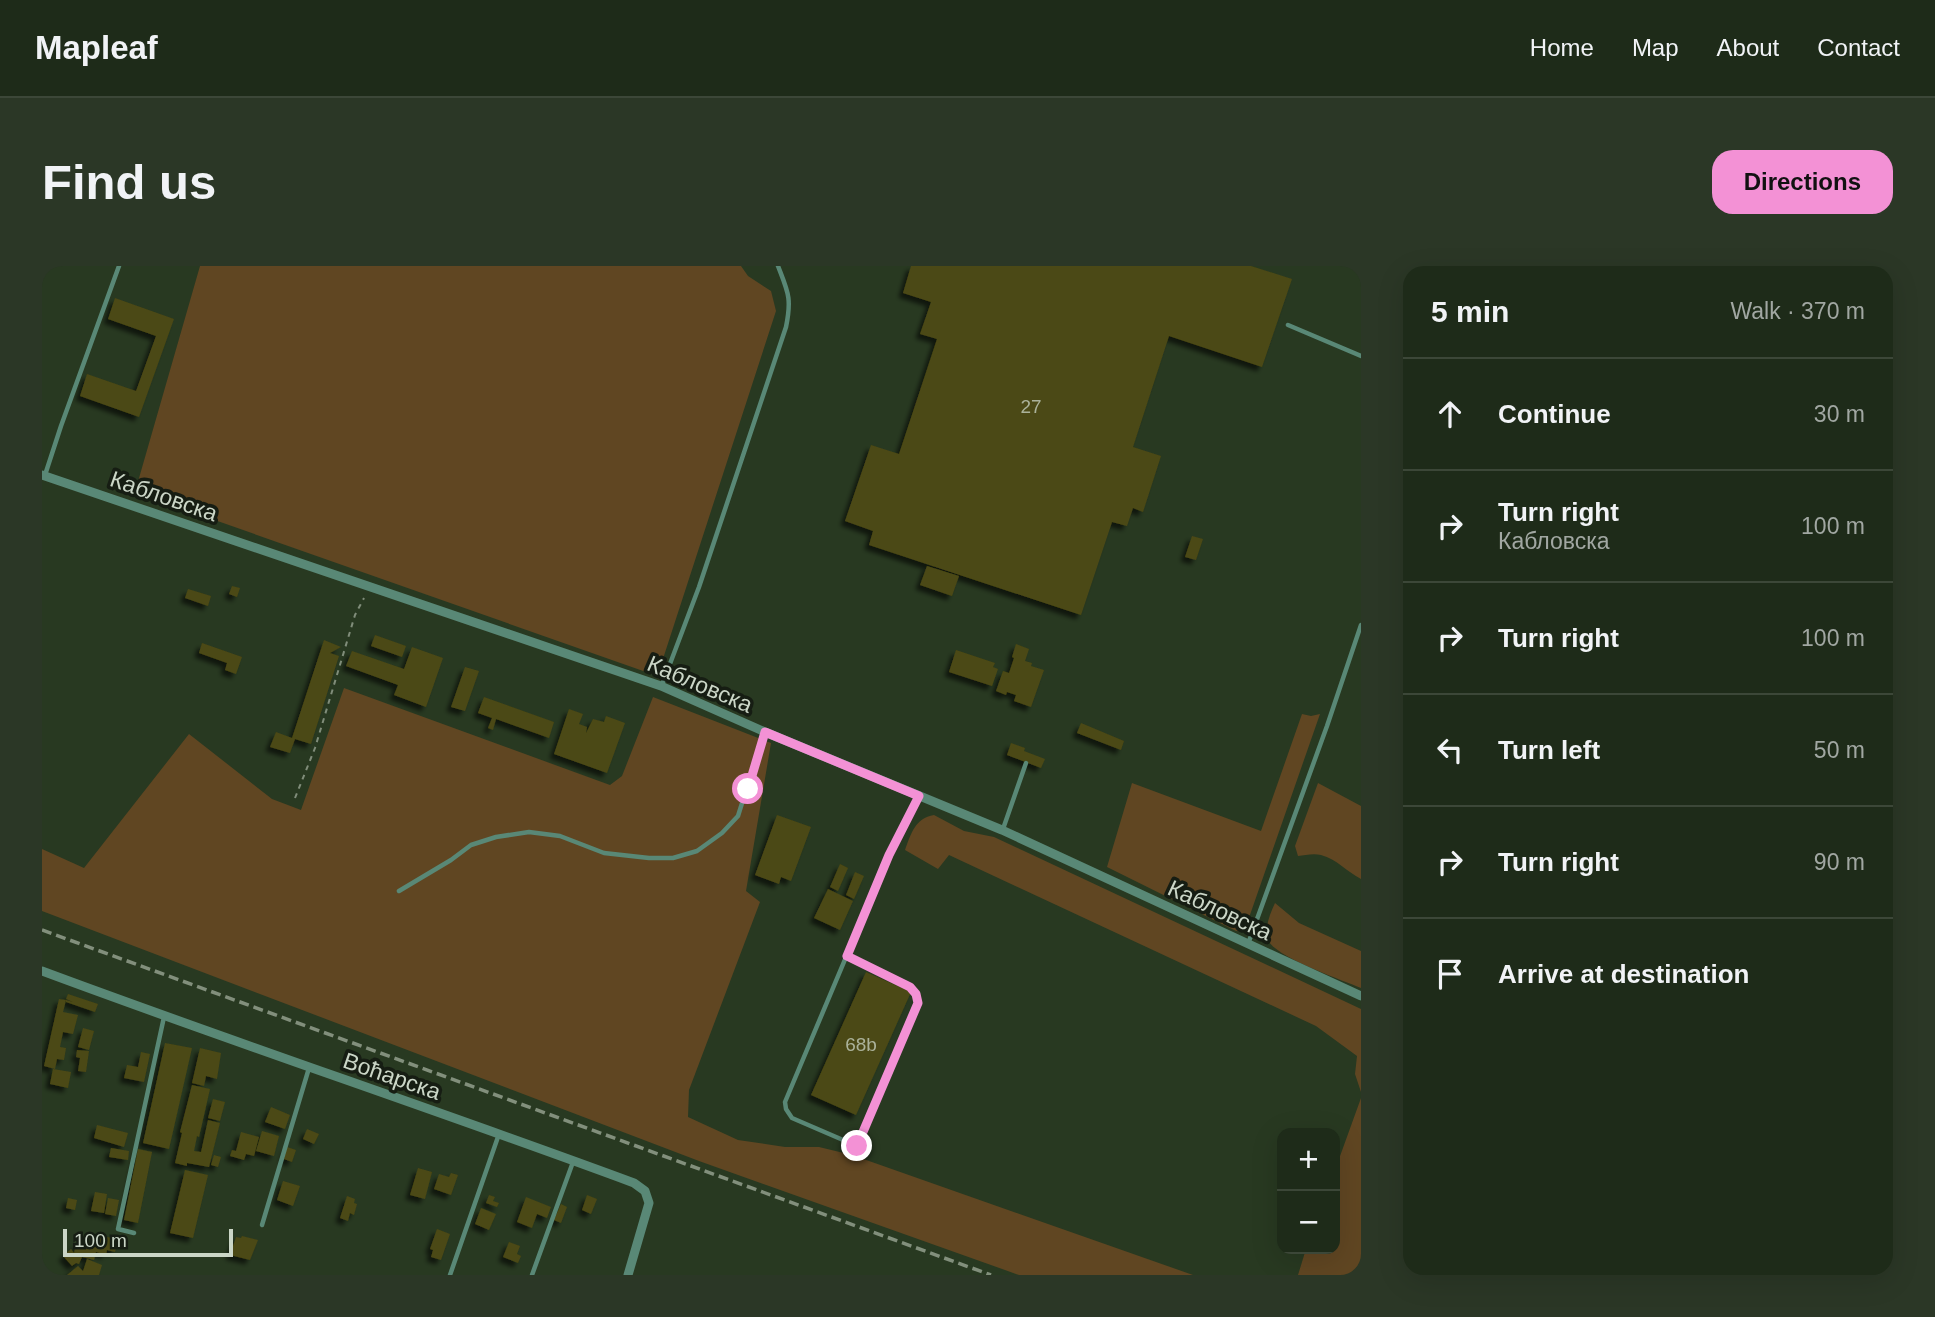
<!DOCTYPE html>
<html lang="en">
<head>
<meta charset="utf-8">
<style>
	:root { --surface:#1e2b19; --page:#2b3726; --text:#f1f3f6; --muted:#a1a7a2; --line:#3c4738; --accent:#f391d5 }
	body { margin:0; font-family:Helvetica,sans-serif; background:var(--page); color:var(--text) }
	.controls { position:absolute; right:21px; bottom:21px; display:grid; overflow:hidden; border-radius:14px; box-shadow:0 7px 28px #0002 }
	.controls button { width:63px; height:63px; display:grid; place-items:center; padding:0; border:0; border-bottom:2px solid var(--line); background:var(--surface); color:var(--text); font:35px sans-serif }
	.scale { position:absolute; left:21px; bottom:18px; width:170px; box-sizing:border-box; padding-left:7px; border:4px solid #cbd6c7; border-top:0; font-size:19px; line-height:24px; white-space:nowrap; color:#cbd6c7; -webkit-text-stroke:5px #161d13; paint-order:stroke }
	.stop { position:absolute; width:21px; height:21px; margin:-16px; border:5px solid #f391d5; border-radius:50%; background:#fff }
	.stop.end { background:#f391d5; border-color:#fff; box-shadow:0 2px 7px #0008 }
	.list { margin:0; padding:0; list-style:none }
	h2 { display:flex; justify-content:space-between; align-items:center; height:91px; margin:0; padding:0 28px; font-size:30px }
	h2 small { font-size:23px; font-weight:400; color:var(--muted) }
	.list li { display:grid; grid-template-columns:46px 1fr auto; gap:21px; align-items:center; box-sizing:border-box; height:112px; padding:0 28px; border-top:2px solid var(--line) }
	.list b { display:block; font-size:26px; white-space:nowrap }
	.list p { margin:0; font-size:23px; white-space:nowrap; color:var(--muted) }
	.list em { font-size:23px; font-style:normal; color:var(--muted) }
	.icon { flex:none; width:38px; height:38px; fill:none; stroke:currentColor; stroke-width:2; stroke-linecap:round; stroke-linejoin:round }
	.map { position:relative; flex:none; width:1319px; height:1009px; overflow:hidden; border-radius:21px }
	header { display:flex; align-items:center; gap:42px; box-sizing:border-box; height:98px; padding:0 35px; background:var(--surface); border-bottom:2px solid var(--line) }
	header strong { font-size:33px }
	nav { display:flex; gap:38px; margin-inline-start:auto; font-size:24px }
	.intro { display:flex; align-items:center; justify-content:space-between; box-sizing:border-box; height:168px; padding:0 42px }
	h1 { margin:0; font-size:49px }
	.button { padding:18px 32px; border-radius:21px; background:var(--accent); color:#111; font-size:24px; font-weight:700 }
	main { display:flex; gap:42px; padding:0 42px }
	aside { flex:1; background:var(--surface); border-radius:21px; box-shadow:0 7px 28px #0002 }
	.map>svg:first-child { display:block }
	.green { fill:#604622 }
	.building { fill:#4c4814; filter:url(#shadow) }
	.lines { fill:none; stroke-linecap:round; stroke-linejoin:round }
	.path { stroke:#808d7a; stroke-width:2; stroke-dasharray:5 5; stroke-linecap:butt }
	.lane { stroke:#598876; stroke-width:4.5 }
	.street { stroke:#598876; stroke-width:9 }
	.rail { stroke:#828f7c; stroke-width:3.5; stroke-dasharray:10 5; stroke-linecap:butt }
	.route { stroke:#f391d5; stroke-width:9 }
	.labels { text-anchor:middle; stroke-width:7; stroke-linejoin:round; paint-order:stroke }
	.number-label { font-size:19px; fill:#abb29a }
	.street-label { font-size:23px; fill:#cbd6c7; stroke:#161d13 }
</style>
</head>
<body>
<header>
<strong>Mapleaf</strong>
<nav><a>Home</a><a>Map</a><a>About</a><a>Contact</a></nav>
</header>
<div class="intro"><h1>Find us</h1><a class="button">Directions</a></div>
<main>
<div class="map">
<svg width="1319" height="1009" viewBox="0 0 1319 1009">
	<defs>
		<filter id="shadow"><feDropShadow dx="-4.5" dy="4.5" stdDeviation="2" flood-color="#0009"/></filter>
	</defs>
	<rect width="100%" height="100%" fill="#283921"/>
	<g class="green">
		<polygon points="158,0 699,0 706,10 729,25 734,45 618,402 604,406 93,226"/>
		<polygon points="302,422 568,519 580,510 611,431 729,477 704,625 718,636 647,824 646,851 696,874 743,881 777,881 810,889 1151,1009 977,1009 657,895 0,645 0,583 42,602 147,468 230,533 259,544"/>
		<polygon points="1260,448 1269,450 1278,448 1202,666 1194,665 1065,601 1090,517 1219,565"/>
		<path d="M1276,517l43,23v73c-14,-7 -24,-20 -40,-24 -7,-2 -16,0 -23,1l-3,-10z"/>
		<path d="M892,549l30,16 30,6 367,172v83l-6,-18 2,-18 -41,-30 -367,-171 -11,14 -33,-19c6,-16 10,-32 29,-35z"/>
		<path d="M1233,637l24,20 62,28v37c-19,-8 -86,-31 -93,-48 -4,-12 2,-26 7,-37z"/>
		<polygon points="1319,832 1319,1009 1256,1009 1264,983 1293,983 1293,904"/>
	</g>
	<g class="building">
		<polygon points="869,0 1209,0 1250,13 1220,101 1127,70 1091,181 1119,190 1101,246 1091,242 1085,260 1070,256 1039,349 827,279 831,265 803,255 829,179 857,188 895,73 878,68 889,36 861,27"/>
		<polygon points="73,32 132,53 97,151 38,130 45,108 94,125 114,70 66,53"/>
		<polygon points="1150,270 1161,273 1154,294 1143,291"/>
		<polygon points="885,300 917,310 910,330 878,319"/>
		<polygon points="190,320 198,322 195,331 187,328"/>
		<polygon points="146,323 169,330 166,340 143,332"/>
		<polygon points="333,369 364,380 360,391 329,380"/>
		<polygon points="282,374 299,381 288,387 297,390 269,478 253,473 248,487 228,481 234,466 250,472"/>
		<polygon points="160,377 200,391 194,408 183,404 185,397 157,387"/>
		<polygon points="974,378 987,383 983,395 990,397 989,400 1002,404 989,441 972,435 974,429 965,426 964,429 954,425 961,405 967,407 972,392 970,391"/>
		<polygon points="370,381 401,392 384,441 352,429 356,419 304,400 310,385 362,403"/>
		<polygon points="914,384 953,397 951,401 956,403 950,420 907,406"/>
		<polygon points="423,401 437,405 423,445 409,441"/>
		<polygon points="442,431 512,456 507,472 454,453 451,464 446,462 450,452 436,447"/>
		<polygon points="527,443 541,448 537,458 545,461 544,467 551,453 562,456 564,450 583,457 565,507 512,488"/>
		<polygon points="1039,457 1082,475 1079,484 1035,467"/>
		<polygon points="969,477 983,482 982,485 1003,493 999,502 965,489"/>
		<polygon points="735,549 769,561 749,615 739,611 737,618 713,609"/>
		<polygon points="798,598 806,602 796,625 788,621"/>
		<polygon points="813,606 822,610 812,633 804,629"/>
		<polygon points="786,623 811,635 798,664 772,652"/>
		<polygon points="824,706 869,726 814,849 769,829"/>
		<polygon points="26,728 56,738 53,746 24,736 24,734 31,736 24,733"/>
		<polygon points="17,733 24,734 21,746 36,749 31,768 21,766 18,781 24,782 22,794 15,793 13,803 2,800"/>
		<polygon points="41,762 52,765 47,784 36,781"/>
		<polygon points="123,777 150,782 127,883 101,877"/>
		<polygon points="158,782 179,787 175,813 164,810 162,820 150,817"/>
		<polygon points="35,784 47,785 44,806 36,805 38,792 34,791"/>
		<polygon points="99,786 108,788 102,816 82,812 85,799 96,801"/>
		<polygon points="11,803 29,806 26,822 8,818"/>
		<polygon points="150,819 168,823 157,871 155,870 152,885 159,886 166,854 178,857 167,901 145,897 145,900 133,897 140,867 138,866"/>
		<polygon points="171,833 183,836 178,855 166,852"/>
		<polygon points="229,841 248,849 243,863 223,856"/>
		<polygon points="55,859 86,867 82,881 52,872"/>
		<polygon points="265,863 277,868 272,878 261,873"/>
		<polygon points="220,865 237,870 232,890 214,885"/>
		<polygon points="199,866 217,871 212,890 204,888 202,894 188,890 190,884 194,885"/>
		<polygon points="245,881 254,884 250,896 242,893"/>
		<polygon points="69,882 87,885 86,894 67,891"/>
		<polygon points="96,883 110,886 96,957 82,954"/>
		<polygon points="172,889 179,891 176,901 169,899"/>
		<polygon points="376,902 390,906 383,933 368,929"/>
		<polygon points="143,904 166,909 151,972 128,967"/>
		<polygon points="409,907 416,909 409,929 392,923 397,908 407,911"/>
		<polygon points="241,915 258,920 251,940 235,934"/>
		<polygon points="53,926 65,928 62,947 49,945"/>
		<polygon points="447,929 453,931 451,935 457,937 455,941 444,937"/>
		<polygon points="545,929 555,933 549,948 540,944"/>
		<polygon points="305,930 313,933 312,937 315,938 312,949 308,947 306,955 298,952"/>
		<polygon points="484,931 509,941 505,952 495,948 490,962 475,956"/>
		<polygon points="26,932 35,934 33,944 24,942"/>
		<polygon points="66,932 77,934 74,950 63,948"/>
		<polygon points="519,938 525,941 519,957 512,954"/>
		<polygon points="439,942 454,948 447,964 433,958"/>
		<polygon points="395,963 408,968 399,994 389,991 391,984 388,983"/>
		<polygon points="55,968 76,974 73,986 65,984 64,989 54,986 52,994 40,991 37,998 34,997 30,1000 21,990 29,983 32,987 34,978 51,983"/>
		<polygon points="200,970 216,974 208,994 188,989 194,971 199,972"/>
		<polygon points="467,976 478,980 475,988 479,990 476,997 461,991"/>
		<polygon points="45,993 60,999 57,1009 25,1009 36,1000 41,1005"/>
	</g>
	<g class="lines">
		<polyline class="path" points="253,532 273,482 313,349 322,332"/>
		<g class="lane">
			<polyline points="1246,59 1319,90"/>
			<polyline points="3,209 19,160 77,0"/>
			<path d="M620,419l37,-98 87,-260c6,-29 2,-35 -8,-61"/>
			<polyline points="961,563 984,497"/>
			<polyline points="357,625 409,594 429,579 454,571 487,566 518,570 562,587 607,592 631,592 655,585 680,567 696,550 722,467"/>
			<polyline points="1206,678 1285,460 1319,359"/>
			<polyline points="805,690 868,721 874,728 876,737 815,880 750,852 744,843 743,836 847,589 877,530"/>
			<polyline points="220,959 267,802"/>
			<polyline points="92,967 76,963 122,751"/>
			<polyline points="408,1009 457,868"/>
			<polyline points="490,1009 531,896"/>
		</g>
		<g class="street">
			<polyline points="0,209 619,420 723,466 960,564 1319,730"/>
			<path d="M0,705c196,73 395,139 592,212l11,8 4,12 -21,72"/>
		</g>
		<polyline class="rail" points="0,664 949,1009"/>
	</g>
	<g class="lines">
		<polyline class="route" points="706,523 723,466 877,530 847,589 805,690 868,721 874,728 876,737 815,880"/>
	</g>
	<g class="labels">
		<g class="number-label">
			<text x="989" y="147">27</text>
			<text x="819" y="785">68b</text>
		</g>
		<g class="street-label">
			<text transform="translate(122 230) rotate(19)" y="8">Кабловска</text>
			<text transform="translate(658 418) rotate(23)" y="8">Кабловска</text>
			<text transform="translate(1178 644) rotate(25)" y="8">Кабловска</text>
			<text transform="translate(350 810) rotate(19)" y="8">Воћарска</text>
		</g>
	</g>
</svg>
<div class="controls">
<button>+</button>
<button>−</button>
</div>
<div class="scale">100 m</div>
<div class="stop" style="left:706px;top:523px"></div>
<div class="stop end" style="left:815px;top:880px"></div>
</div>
<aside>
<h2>5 min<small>Walk · 370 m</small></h2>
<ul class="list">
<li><svg class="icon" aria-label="ahead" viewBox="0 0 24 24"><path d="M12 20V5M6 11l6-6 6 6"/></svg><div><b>Continue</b></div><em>30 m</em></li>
<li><svg class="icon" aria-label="right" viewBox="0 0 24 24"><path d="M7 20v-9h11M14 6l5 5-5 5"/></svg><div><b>Turn right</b><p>Кабловска</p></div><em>100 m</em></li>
<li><svg class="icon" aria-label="right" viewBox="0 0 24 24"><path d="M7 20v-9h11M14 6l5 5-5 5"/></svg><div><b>Turn right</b></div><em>100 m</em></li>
<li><svg class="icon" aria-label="left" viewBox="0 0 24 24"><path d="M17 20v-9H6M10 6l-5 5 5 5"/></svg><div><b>Turn left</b></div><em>50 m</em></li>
<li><svg class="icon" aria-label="right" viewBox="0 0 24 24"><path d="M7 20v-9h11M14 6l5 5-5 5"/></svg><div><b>Turn right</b></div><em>90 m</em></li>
<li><svg class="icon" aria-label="arrive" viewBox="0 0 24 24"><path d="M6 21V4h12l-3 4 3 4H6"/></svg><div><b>Arrive at destination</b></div></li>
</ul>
</aside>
</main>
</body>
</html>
